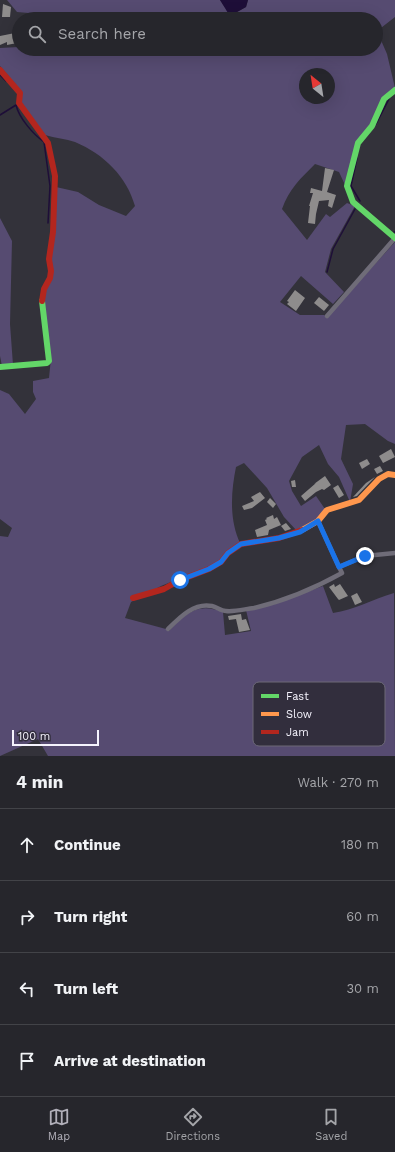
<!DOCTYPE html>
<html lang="en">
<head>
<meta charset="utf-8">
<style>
	:root { --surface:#26262c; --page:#323238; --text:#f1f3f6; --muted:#a4a5a9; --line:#424348; --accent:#b1afb9 }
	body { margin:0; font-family:"Work Sans",sans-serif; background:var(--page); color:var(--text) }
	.compass { position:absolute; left:299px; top:68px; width:36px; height:36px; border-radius:50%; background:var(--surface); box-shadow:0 4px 16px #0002; rotate:330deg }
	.scale { position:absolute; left:12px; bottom:10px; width:87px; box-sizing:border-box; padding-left:4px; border:2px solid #f5f3fd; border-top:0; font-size:11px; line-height:14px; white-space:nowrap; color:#f5f3fd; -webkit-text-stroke:3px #322e3d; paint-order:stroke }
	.stop { position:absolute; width:12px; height:12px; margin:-9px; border:3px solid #1a73e8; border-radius:50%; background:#fff }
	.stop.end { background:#1a73e8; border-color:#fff; box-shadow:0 1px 4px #0008 }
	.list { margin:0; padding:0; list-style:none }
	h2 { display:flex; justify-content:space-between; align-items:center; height:52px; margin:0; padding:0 16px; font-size:17px }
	h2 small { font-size:13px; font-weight:400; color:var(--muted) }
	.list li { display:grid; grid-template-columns:26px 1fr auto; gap:12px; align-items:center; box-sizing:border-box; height:72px; padding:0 16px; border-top:1px solid var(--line) }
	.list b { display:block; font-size:15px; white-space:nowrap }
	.list em { font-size:13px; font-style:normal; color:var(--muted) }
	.icon { flex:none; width:22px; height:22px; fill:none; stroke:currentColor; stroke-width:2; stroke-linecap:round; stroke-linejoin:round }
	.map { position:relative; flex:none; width:395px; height:756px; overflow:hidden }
	.search { position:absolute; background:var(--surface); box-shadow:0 4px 16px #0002; left:12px; right:12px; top:12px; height:44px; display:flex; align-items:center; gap:10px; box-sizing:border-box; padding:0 14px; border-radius:22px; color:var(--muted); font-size:15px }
	.sheet { height:340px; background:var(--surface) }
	nav { display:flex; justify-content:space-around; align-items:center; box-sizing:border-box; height:56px; border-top:1px solid var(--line); background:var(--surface); font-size:11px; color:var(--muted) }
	nav a { display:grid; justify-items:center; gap:2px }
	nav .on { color:var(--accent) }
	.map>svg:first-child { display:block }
	.green { fill:#564b71; fill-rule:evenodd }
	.water { fill:#1e0e38 }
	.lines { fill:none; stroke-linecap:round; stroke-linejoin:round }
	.stream { stroke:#1e0e38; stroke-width:1.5 }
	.building { fill:#8e8c8c }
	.street { stroke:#6f6c78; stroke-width:4.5 }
	.fast { stroke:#63d668; stroke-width:6 }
	.slow { stroke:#ff974d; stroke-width:6 }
	.jam { stroke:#b3261e; stroke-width:6 }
	.route { stroke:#1a73e8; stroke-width:5 }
	.key { fill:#322e3d; stroke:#6c6977; stroke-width:1 }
	.key-label { font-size:11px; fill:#f5f3fd }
</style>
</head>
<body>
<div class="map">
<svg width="395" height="756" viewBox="0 0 395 756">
	<rect width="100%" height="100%" fill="#33323a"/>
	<g class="green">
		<path d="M7,0h213l9,13 8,-1 9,-5 2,-7h147v17l-18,14 10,23 8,34 -11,8 -14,30 -11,13 -13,48 -7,-15 -24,-8c-14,14 -26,25 -33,45l25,31 19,-26 4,3 17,-14 8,3 -24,43 -6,23 19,20 -11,12 -32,-28 -21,26 20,13h24l3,2 68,-75v202l-7,-3 -23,-17 -19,1 -5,34 12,25 -3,18 -11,-25 -11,-13 -9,-19 -17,12 -13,24 3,10 9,15 15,-10 9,13 -7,10 -21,12 -13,-14 -17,-29 -23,-25 -8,4c-5,25 -7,52 4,76l-25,21 -54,22 -30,16 -6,16 41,11 3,2c17,-18 28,-29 54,-19l2,23 26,-4 -5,-21 29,-6 48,-18 10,27c21,-3 40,-14 61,-20l1,163h-347l-10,-17 -38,17v-220l8,1 4,-9 -12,-9v-129l9,4 16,20 11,-15 -3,-7v-11l16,-3 2,-20 -6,-24 -1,-36 7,-37 5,-74 22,5 21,13 27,11 9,-10c-8,-29 -31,-52 -60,-64 -9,-3 -20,-4 -30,-7l-24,-31 1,-12 -22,-26v-18l19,-1v2h357v-30h-287v-1l-72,-6zM305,74h24v24h-24z"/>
		<polygon points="0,218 12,241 10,324 13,365 2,366 0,356"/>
	</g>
	<polygon class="water" points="220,0 248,0 246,7 237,12 228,13"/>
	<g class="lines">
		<g class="stream">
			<polyline points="0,75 6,81"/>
			<path d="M0,115l16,-10c3,13 17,29 28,37l6,44 -2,37"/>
			<polyline points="376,124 389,99"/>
			<polyline points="357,158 351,186 360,201"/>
			<polyline points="394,232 395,232"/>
			<polyline points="327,272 333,249 355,209"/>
		</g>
	</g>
	<g class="building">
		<polygon points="3,4 11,7 10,17 2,17"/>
		<polygon points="15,33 17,43 7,45 7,42 0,45 0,36"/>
		<polygon points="325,168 334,170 327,192 336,195 332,208 328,206 329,200 319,201 316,214 315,224 308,223 310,206 309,206 313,193 310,193 311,188 322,191"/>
		<polygon points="295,290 305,298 296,311 287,304 289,302 287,301"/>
		<polygon points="319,297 329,305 324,311 314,303"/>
		<polygon points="391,449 395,457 383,463 379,456"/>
		<polygon points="367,459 370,464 362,469 359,463"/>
		<polygon points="380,466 383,471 377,474 374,469"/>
		<polygon points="325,476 331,485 324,490 322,489 316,492 305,501 301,496 316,483 314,484"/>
		<polygon points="375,477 357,496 353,497 366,483"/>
		<polygon points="295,480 296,487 292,487 291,481"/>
		<polygon points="338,485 344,495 339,498 333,488"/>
		<polygon points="260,492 265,498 252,508 244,510 242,506 254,501 251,497"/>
		<polygon points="270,498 276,504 273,508 267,502"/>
		<polygon points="273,515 274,519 277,517 281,525 269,530 268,535 257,537 255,530 267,525 265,520 267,519 266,518"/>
		<polygon points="286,523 291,529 285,531 281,526"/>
		<polygon points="334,584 335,587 340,584 348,596 339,600 338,599 329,587"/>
		<polygon points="357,593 362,602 355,605 351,596"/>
		<polygon points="241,614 242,620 246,619 250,630 239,632 236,619 229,620 228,616"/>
	</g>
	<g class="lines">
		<g class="street">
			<polyline points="327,316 395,238"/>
			<polyline points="318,521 339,567 365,556 395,553"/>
			<path d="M168,629c11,-11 26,-27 44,-23 5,1 9,5 14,5 9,1 19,-2 28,-3 30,-7 61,-20 88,-35l-3,-6"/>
		</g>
		<g class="fast">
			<polyline points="395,90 384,99 372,126 358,143 347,186 353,202 395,238"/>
			<polyline points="0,367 47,363 49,361 42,301"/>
		</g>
		<polyline class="slow" points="302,530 318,521 327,510 359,500 379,479 388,474 395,475"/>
		<g class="jam">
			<polyline points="0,70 20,93 19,103 48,143 55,176 53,232 49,259 51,271 50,278 44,289 42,301"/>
			<polyline points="133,598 164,589 180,580 209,569 221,562 228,553 241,544 279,538 302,530"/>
		</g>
	</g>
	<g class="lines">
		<polyline class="route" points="180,580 209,569 221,562 228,553 241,544 279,538 300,532 318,521 339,567 365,556"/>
	</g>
	<rect x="253" y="682" width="132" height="64" rx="6" class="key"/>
	<rect x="261" y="694" width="18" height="4" fill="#63d668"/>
	<rect x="261" y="712" width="18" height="4" fill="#ff974d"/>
	<rect x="261" y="730" width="18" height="4" fill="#b3261e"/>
	<g class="key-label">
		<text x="286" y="700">Fast</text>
		<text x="286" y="718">Slow</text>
		<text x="286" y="736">Jam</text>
	</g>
</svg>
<svg class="compass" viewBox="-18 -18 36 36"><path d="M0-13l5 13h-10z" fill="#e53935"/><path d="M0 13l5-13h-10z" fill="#a4a5a9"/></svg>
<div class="scale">100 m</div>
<div class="stop" style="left:180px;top:580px"></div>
<div class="stop end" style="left:365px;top:556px"></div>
<div class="search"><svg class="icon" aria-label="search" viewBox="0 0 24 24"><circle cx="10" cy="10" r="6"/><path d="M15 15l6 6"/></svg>Search here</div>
</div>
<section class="sheet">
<h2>4 min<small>Walk · 270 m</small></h2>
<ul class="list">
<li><svg class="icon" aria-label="ahead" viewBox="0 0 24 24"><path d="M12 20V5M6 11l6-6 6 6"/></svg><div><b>Continue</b></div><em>180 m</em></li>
<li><svg class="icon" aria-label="right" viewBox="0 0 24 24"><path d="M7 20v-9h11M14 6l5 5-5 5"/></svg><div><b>Turn right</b></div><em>60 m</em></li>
<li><svg class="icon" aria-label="left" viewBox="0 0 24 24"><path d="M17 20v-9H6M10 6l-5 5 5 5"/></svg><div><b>Turn left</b></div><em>30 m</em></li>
<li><svg class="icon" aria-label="arrive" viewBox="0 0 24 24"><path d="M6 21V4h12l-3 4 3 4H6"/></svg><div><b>Arrive at destination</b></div></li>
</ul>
</section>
<nav>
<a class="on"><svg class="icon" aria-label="map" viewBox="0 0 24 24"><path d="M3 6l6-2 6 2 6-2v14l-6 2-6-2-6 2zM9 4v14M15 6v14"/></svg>Map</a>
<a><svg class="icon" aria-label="directions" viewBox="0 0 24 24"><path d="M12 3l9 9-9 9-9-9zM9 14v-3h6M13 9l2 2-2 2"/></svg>Directions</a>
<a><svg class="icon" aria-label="saved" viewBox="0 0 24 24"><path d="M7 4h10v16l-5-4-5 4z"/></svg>Saved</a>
</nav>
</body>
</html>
